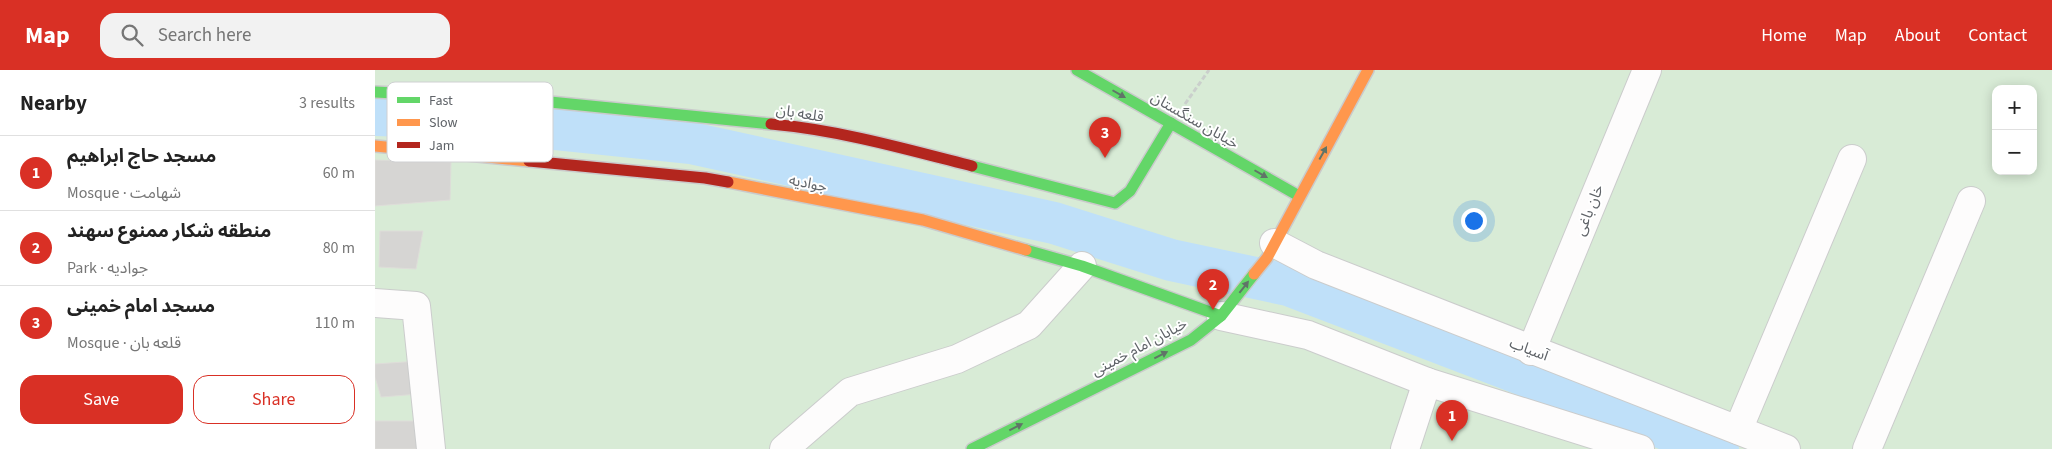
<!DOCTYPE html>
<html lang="en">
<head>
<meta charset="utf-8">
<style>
	:root { --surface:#fff; --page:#f2f2f2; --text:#222; --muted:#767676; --line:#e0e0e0; --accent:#d93025 }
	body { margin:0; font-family:"Source Sans 3","Noto Sans Arabic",sans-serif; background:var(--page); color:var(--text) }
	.controls { position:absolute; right:15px; top:15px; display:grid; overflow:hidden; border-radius:10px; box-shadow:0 2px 12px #0003 }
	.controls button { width:45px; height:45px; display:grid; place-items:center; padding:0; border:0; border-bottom:1px solid var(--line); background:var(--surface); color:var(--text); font:25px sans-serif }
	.you { position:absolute; left:1098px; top:150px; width:18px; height:18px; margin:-12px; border:4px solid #fff; border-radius:50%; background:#1a73e8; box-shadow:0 0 0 8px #1a73e833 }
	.badge { display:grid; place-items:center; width:32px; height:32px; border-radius:50%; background:var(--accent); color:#fff; font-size:16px; font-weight:700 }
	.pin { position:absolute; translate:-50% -41px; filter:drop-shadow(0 1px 2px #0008) }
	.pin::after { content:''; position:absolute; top:26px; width:18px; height:15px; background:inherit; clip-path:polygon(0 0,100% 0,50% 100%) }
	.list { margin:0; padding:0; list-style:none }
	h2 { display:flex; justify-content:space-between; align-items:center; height:65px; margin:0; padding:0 20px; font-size:21px }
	h2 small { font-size:16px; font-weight:400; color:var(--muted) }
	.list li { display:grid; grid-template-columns:32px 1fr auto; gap:15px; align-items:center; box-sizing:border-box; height:75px; padding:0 20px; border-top:1px solid var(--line) }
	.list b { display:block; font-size:19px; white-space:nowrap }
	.list p { margin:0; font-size:16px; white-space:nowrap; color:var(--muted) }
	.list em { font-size:16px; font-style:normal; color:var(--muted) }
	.actions { display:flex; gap:10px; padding:15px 20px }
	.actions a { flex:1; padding:11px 0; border:1px solid var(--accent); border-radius:15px; text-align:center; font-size:18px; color:var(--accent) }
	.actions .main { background:var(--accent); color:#fff }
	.icon { flex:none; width:28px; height:28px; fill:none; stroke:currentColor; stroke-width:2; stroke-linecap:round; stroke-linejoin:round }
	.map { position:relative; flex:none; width:1677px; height:379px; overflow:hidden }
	header { display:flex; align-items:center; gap:30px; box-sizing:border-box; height:70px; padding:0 25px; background:var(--accent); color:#fff }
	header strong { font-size:24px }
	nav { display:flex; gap:28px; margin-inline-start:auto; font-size:18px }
	.search { width:350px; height:45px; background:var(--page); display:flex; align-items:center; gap:12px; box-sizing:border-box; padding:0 18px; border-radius:15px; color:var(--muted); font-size:19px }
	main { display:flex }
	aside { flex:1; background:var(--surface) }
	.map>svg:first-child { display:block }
	.green { fill:#d8ebd6; fill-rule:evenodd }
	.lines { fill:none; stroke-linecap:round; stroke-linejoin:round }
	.river { stroke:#bfe0f9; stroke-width:42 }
	.building { fill:#d6d5d3; stroke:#deddd9 }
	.street-casing { stroke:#cbcccc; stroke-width:30 }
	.fast-casing { stroke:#cacacb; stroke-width:14 }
	.slow-casing { stroke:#cacacb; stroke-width:14 }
	.jam-casing { stroke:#cacacb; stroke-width:14 }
	.path { stroke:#cacfcc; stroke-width:3; stroke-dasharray:5 2.5; stroke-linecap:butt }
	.street { stroke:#fdfcfc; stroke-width:28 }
	.fast { stroke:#63d668; stroke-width:11 }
	.slow { stroke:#ff974d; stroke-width:11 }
	.jam { stroke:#b3261e; stroke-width:11 }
	.oneway { fill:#607468 }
	.labels { text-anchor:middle; stroke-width:4; stroke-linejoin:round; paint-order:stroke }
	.street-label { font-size:15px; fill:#5f6368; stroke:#fff }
	.key { fill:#fff; stroke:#cfd0d2; stroke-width:1 }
	.key-label { font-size:14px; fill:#5f6368 }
</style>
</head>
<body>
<header>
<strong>Map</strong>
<div class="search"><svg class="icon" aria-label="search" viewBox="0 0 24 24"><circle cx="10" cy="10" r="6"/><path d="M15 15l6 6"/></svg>Search here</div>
<nav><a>Home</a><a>Map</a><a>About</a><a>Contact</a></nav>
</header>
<main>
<aside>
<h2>Nearby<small>3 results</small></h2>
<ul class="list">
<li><span class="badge">1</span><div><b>مسجد حاج ابراهیم</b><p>Mosque · شهامت</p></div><em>60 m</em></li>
<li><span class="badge">2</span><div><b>منطقه شکار ممنوع سهند</b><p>Park · جوادیه</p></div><em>80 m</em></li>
<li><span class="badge">3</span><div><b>مسجد امام خمینی</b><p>Mosque · قلعه بان</p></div><em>110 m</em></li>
</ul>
<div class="actions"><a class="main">Save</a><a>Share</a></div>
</aside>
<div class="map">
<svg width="1677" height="379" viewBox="0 0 1677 379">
	<rect width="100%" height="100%" fill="#efeeea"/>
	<path class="green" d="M0,0h1677v379h-1677zM1621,19h37v82h-37z"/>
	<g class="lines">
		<polyline class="river" points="0,45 64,47 316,73 679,153 796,190 913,215 1343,379"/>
	</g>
	<g class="building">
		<polygon points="0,90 76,92 75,130 0,136"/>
		<polygon points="5,161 48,161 41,199 4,197"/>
		<polygon points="44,291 44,324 6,327 0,307 0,294"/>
		<rect x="0" y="351" width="43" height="28"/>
	</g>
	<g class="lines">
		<g class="street-casing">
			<g id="street">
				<polyline points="899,173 941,195 1411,379"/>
				<polyline points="0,233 41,236 56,379"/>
				<polyline points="846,246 933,265 1052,312 1265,379"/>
				<polyline points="1156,281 1272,0"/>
				<polyline points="1363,360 1477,89"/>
				<polyline points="409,379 475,322 582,289 654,255 707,196"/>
				<polyline points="1030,379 1052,312"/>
				<polyline points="1492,379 1596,131"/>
			</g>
		</g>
		<g class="fast-casing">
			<g id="fast">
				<polyline points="702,0 924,126"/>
				<polyline points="0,22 155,30 396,54"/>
				<polyline points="597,96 740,133 755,121 796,53"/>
				<polyline points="651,180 707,196 846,246"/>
				<polyline points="597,379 816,270 846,246 879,204"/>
			</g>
		</g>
		<g class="slow-casing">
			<g id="slow">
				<polyline points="0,76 154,91"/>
				<polyline points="353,112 548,150 651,180"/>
				<polyline points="879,204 892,188 993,0"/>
			</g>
		</g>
		<g class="jam-casing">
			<g id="jam">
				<path d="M396,54c68,6 135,25 201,42"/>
				<polyline points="154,91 330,108 353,112"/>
			</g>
		</g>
		<polyline class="path" points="810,34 834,0"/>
		<use href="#street" class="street"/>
		<use href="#fast" class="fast"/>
		<use href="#slow" class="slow"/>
		<use href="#jam" class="jam"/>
	</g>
	<defs><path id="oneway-solid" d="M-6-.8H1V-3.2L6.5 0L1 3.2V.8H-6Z" transform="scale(1.25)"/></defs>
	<g class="oneway">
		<use href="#oneway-solid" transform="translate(744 24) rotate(30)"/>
		<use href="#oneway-solid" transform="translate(948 83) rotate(-61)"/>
		<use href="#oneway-solid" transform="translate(886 104) rotate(30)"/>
		<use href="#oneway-solid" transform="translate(869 217) rotate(-52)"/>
		<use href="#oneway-solid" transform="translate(786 285) rotate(-27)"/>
		<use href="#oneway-solid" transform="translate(641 357) rotate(-27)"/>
	</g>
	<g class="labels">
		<g class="street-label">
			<text transform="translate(425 43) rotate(9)" y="5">قلعه بان</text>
			<text transform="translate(820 50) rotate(30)" y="5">خیابان سنگستان</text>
			<text transform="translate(433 113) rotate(11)" y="5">جوادیه</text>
			<text transform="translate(1214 140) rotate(-68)" y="5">خان باغی</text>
			<text transform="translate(764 277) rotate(-28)" y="5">خیابان امام خمینی</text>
			<text transform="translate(1154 279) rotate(21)" y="5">آسیاب</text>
		</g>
	</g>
	<rect x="12" y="12" width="166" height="80" rx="8" class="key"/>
	<rect x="22" y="27" width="23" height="6" fill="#63d668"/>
	<rect x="22" y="49" width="23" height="7" fill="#ff974d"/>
	<rect x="22" y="72" width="23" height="6" fill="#b3261e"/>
	<g class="key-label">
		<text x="54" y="35">Fast</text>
		<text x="54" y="57">Slow</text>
		<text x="54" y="80">Jam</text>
	</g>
</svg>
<div class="controls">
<button>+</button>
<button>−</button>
</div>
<div class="you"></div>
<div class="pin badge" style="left:1077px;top:371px">1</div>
<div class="pin badge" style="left:838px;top:240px">2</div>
<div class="pin badge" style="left:730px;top:88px">3</div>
</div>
</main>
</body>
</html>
